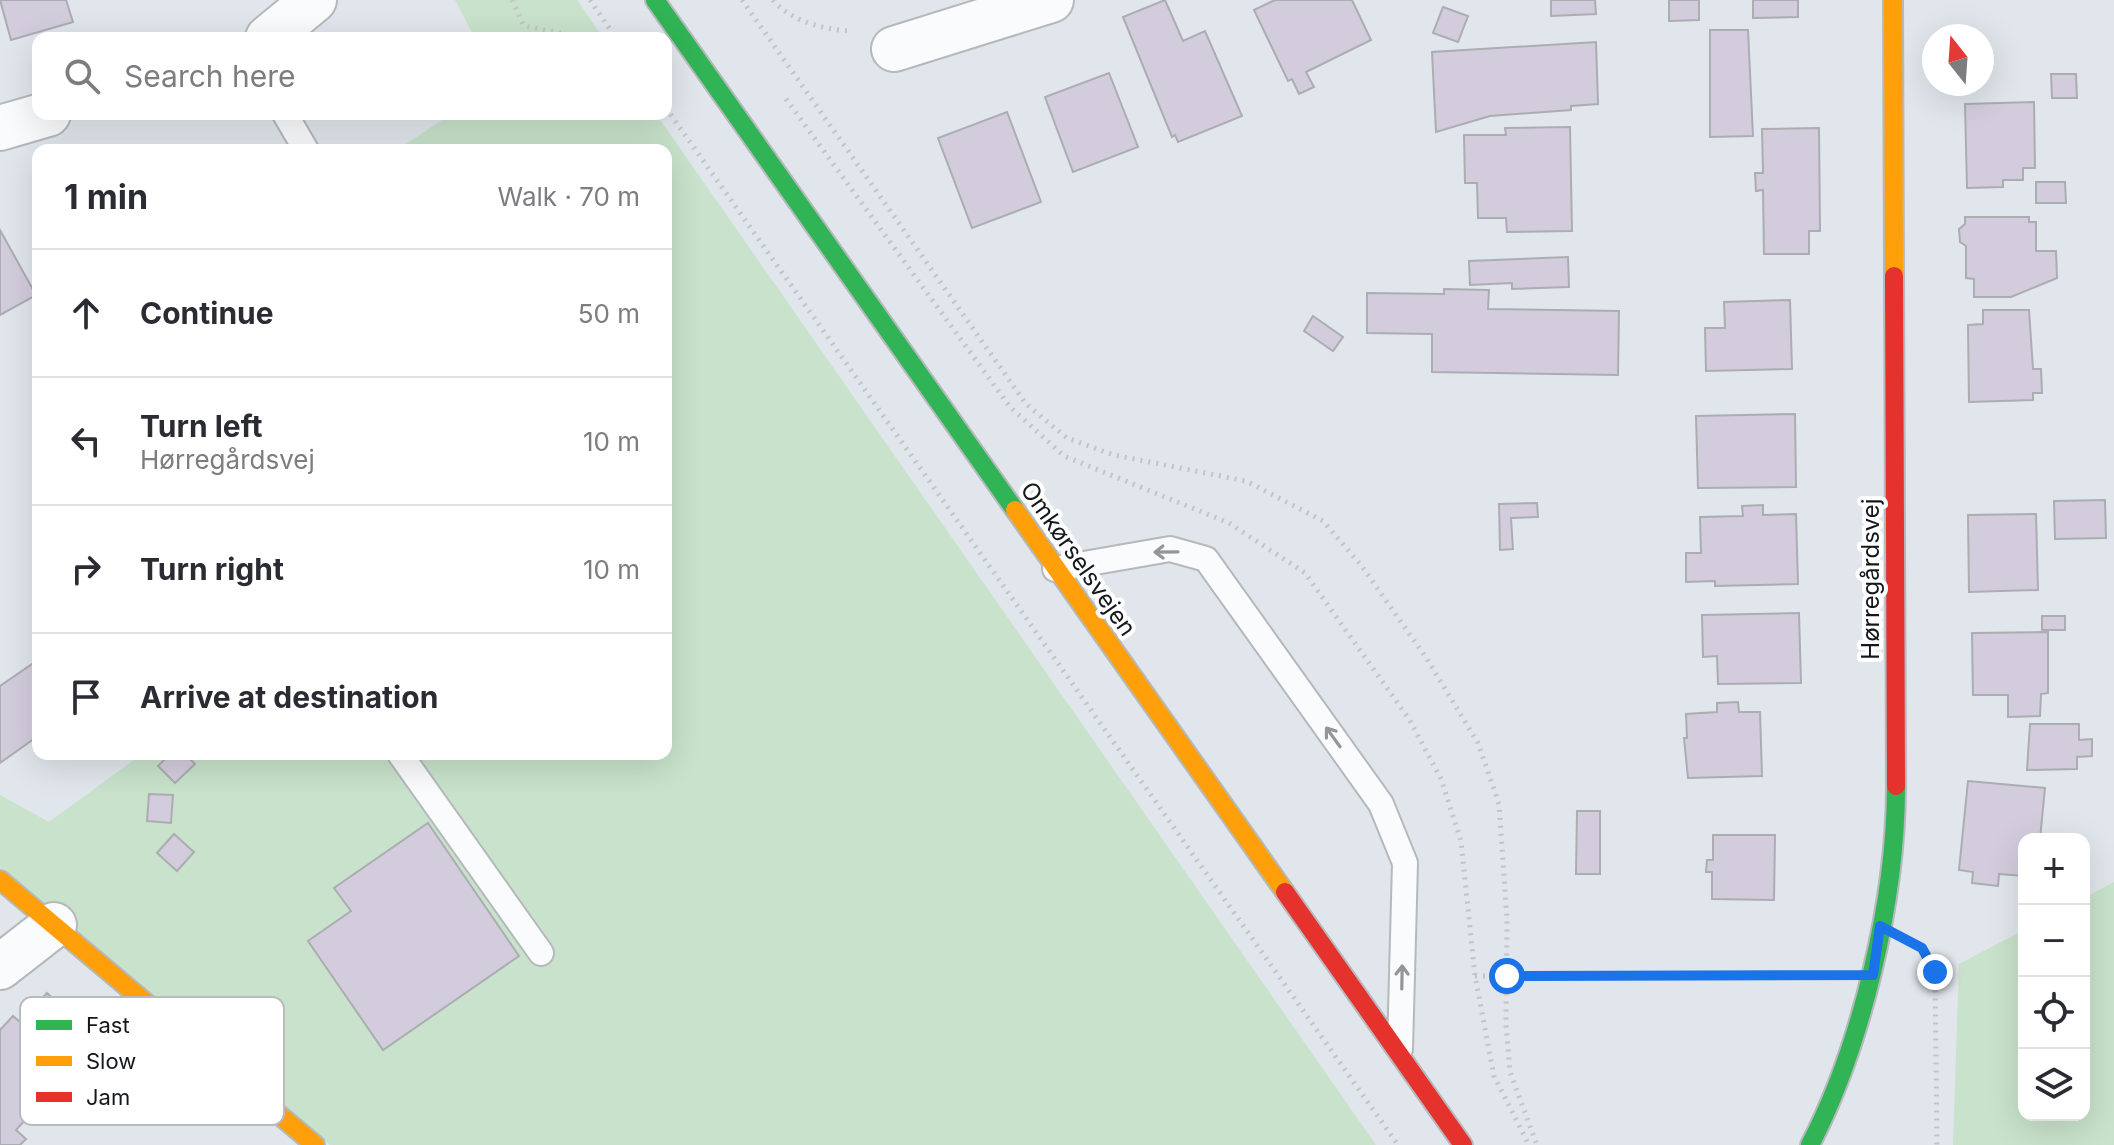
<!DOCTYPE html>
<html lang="en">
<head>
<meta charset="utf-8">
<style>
	:root { --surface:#fff; --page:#f2f2f3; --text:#2b2b33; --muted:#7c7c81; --line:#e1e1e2 }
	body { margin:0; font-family:Inter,sans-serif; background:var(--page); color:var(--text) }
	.controls { position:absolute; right:24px; bottom:24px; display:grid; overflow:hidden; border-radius:16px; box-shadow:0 8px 32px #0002 }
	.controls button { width:72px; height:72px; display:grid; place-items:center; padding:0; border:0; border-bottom:2px solid var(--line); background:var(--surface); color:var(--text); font:40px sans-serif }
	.compass { position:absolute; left:1922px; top:24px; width:72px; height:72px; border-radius:50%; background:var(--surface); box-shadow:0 8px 32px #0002; rotate:343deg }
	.stop { position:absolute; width:24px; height:24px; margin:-18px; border:6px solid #1a73e8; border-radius:50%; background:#fff }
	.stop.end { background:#1a73e8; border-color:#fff; box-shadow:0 2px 8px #0008 }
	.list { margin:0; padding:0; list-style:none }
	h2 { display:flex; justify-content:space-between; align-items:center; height:104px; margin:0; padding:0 32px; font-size:34px }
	h2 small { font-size:26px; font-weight:400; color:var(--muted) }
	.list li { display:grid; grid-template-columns:52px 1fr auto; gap:24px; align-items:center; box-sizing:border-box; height:128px; padding:0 32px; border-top:2px solid var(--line) }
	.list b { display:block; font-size:30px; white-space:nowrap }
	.list p { margin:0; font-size:26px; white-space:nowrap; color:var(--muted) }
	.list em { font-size:26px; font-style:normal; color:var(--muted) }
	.icon { flex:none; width:44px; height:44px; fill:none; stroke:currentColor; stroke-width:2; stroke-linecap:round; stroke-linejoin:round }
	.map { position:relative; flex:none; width:2114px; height:1145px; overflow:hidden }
	.search { position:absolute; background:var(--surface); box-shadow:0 8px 32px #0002; left:32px; top:32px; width:640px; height:88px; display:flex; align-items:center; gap:20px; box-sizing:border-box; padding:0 28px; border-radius:16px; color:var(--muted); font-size:30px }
	.panel { position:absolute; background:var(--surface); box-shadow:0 8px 32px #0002; left:32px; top:144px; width:640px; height:616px; border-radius:16px }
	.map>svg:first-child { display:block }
	.green { fill:#c8e2cb }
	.building { fill:#d3ccdd; stroke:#abadb1; stroke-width:2 }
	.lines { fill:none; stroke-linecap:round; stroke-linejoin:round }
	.lane-casing { stroke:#b5b9bc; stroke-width:28 }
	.street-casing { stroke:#b5b9bc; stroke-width:48 }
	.fast-casing { stroke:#b5b9bc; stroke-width:22 }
	.slow-casing { stroke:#b5b9bc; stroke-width:22 }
	.jam-casing { stroke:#b5b9bc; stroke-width:22 }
	.path { stroke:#c2c4c5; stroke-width:5; stroke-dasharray:2 6; stroke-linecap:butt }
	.lane { stroke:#fafbfc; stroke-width:24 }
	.street { stroke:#fafbfc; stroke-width:44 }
	.fast { stroke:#30b455; stroke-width:18 }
	.slow { stroke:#ff9f0a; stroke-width:18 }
	.jam { stroke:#e5322d; stroke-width:18 }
	.oneway { stroke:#939597 }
	.route { stroke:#1a73e8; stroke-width:10 }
	.labels { text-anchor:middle; stroke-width:8; stroke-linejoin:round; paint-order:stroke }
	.street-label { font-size:24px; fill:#15181b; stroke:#fff }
	.key { fill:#fff; stroke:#b9babb; stroke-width:2 }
	.key-label { font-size:22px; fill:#15181b }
</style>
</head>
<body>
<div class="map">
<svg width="2114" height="1145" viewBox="0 0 2114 1145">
	<rect width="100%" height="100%" fill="#e0e6eb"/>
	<g class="green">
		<polygon points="455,0 577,0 603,38 475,38"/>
		<polygon points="451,114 656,114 1376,1145 330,1145 0,867 0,795 49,822 142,754 666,754 666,150 397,150"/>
		<polygon points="2114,882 2114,1145 1953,1145 1959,964 2024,930 2024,1115 2084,1115 2084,898"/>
	</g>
	<g class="building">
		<polygon points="0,0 66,0 73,22 11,40"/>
		<polygon points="1165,0 1183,41 1205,31 1242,116 1178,142 1175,135 1172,137 1123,17"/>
		<polygon points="1275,0 1352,0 1371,40 1306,72 1314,87 1299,94 1292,79 1288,81 1254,10"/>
		<polygon points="1551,0 1595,0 1596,14 1551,16"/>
		<polygon points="1669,0 1699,0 1699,20 1669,21"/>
		<polygon points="1753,0 1798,0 1798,17 1753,18"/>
		<polygon points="1443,7 1468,16 1458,42 1433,33"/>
		<polygon points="1710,30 1748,30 1753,136 1710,137"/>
		<polygon points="1596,42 1598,104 1571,106 1571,110 1490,116 1436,132 1432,52"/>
		<polygon points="1109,73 1138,147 1073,172 1045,97"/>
		<polygon points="2051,74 2076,74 2077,98 2052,98"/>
		<polygon points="2034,102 2035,168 2023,168 2023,180 2003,180 2003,187 1967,188 1965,104"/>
		<polygon points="1007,112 1041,202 972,228 938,138"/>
		<polygon points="1570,127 1572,231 1507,232 1506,218 1478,218 1477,183 1465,183 1464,135 1506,135 1505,128"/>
		<polygon points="1819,128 1820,231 1809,231 1809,254 1764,254 1763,190 1756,191 1755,173 1763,173 1762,129"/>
		<polygon points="2036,182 2065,182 2066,203 2036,203"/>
		<polygon points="1965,217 2029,217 2029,222 2036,222 2036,251 2056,251 2057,278 2011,297 1974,297 1974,279 1966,278 1966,246 1960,242 1959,229 1965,224"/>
		<polygon points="0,230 36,295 0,315"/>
		<polygon points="1568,257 1569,287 1512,289 1512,283 1470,285 1469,261"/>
		<polygon points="1444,289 1489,290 1488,309 1619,311 1618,375 1432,372 1432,334 1367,333 1367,293 1444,294"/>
		<polygon points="1790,300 1792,369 1706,371 1705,328 1725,328 1724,302"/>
		<polygon points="1983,310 2029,310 2033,369 2041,369 2042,393 2033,393 2033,400 1969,402 1968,325 1983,324"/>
		<polygon points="1313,316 1343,337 1333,351 1304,331"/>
		<polygon points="1795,414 1796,487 1698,488 1696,416"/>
		<polygon points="2105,500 2106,538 2055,539 2054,501"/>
		<polygon points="1537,503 1538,517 1511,518 1513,549 1500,550 1499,504"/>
		<polygon points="1763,505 1763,515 1796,514 1798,584 1715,586 1715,581 1686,582 1686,553 1701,553 1700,517 1743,516 1742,506"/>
		<polygon points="2036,514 2038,590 1969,592 1968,515"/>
		<polygon points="1799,613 1801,683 1718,684 1717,656 1703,657 1702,615"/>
		<rect x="2042" y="616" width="23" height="14"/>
		<polygon points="2048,632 2048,693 2041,694 2040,716 2008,717 2008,695 1973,695 1972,633"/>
		<polygon points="38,660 38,736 0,763 0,686"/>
		<polygon points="1738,702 1739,712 1760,712 1762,776 1688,778 1684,738 1687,738 1686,714 1717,712 1717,703"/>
		<polygon points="2030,724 2079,724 2079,740 2092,739 2092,756 2077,757 2077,769 2027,770"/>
		<polygon points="170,754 185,754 195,764 175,783 158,766"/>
		<polygon points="1968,781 2045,788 2040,839 2024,839 2024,876 1999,874 1998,886 1972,883 1973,872 1959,870"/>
		<polygon points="149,794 173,795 171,823 147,821"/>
		<polygon points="1577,811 1600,811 1600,874 1576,874"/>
		<polygon points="428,823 519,956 383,1050 308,941 351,911 334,888"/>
		<polygon points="174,834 194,852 177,871 157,853"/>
		<polygon points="1713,835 1775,835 1774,900 1712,899 1712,872 1706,872 1707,860 1713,860"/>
		<polygon points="47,993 93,1035 97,1031 117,1049 95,1074 79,1060 69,1072 86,1088 70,1104 47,1082 21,1108 29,1116 16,1130 26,1139 20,1145 0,1145 0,1030 13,1016 20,1022"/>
	</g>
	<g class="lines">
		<g class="lane-casing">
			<g id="lane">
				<polyline points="285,114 306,150"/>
				<polyline points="1055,569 1170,549 1206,559 1381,804 1405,863 1400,1049"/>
				<polyline points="400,754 541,953"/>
			</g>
		</g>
		<g class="street-casing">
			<g id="street">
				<polyline points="268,38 314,0"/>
				<polyline points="894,49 1051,0"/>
				<polyline points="0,128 48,114"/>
				<polyline points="0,967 54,925"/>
			</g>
		</g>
		<g class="fast-casing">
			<g id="fast">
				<polyline points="655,0 1015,510"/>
				<path d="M1810,1145c52,-100 86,-246 86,-359"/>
			</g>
		</g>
		<g class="slow-casing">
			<g id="slow">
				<polyline points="1893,0 1894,276"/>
				<polyline points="1015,510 1285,892"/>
				<polyline points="0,880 315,1145"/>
			</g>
		</g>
		<g class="jam-casing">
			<g id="jam">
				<polyline points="1894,276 1896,786"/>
				<polyline points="1285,892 1463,1145"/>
			</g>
		</g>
		<g class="path">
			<polyline points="512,0 524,26 561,33"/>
			<polyline points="590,0 616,38"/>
			<polyline points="742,0 1026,404 1067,438 1114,455 1246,481 1323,521 1361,565 1427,659 1478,743 1499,804 1507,919 1506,1025 1510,1072 1537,1145"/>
			<path d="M773,0c17,21 52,30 78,31"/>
			<polyline points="786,99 1010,407 1064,456 1229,523 1305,573 1409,719 1441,779 1461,841 1475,976 1494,1076 1529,1145"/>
			<polyline points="666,108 1398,1145"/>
			<polyline points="1925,953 1935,972 1937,1145"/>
			<polyline points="1475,976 1824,975"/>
		</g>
		<use href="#lane" class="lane"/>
		<use href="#street" class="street"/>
		<use href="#fast" class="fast"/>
		<use href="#slow" class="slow"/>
		<use href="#jam" class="jam"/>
	</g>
	<defs><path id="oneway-shaft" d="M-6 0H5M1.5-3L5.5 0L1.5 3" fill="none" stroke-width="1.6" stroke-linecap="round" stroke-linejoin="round" transform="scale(2)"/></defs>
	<g class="oneway">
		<use href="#oneway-shaft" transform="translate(1166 552) rotate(179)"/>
		<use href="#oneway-shaft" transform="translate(1333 737) rotate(-126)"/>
		<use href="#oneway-shaft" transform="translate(1402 977) rotate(-89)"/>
	</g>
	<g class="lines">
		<polyline class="route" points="1507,976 1873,975 1880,926 1922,948 1935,972"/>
	</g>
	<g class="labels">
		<g class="street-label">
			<text transform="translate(1078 559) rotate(55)" y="8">Omkørselsvejen</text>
			<text transform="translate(1871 579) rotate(-90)" y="8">Hørregårdsvej</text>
		</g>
	</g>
	<rect x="20" y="997" width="264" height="128" rx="12" class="key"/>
	<rect x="36" y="1020" width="36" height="10" fill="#30b455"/>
	<rect x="36" y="1056" width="36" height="10" fill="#ff9f0a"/>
	<rect x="36" y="1092" width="36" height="10" fill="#e5322d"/>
	<g class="key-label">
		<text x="86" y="1033">Fast</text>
		<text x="86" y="1069">Slow</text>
		<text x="86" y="1105">Jam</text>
	</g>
</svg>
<div class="controls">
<button>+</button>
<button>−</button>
<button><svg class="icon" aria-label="locate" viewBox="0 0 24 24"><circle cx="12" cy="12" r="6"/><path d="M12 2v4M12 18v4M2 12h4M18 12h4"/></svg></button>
<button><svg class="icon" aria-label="layers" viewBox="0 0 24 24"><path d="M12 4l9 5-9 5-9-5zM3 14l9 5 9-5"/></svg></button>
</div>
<svg class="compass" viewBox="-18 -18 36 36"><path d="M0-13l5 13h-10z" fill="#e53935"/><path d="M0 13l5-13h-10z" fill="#7c7c81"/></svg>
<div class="stop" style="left:1507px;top:976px"></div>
<div class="stop end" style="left:1935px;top:972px"></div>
<div class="search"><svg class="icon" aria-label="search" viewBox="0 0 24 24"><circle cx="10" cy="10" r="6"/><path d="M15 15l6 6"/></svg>Search here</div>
<section class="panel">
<h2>1 min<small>Walk · 70 m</small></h2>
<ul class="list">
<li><svg class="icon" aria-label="ahead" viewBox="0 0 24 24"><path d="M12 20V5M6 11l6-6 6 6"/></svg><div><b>Continue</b></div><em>50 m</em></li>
<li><svg class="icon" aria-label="left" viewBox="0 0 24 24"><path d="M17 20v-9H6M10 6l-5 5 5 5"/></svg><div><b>Turn left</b><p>Hørregårdsvej</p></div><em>10 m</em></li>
<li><svg class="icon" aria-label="right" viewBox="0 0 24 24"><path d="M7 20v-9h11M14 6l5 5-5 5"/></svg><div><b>Turn right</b></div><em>10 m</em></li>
<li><svg class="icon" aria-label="arrive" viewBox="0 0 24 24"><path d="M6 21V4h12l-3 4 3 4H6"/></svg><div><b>Arrive at destination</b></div></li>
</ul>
</section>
</div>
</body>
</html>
